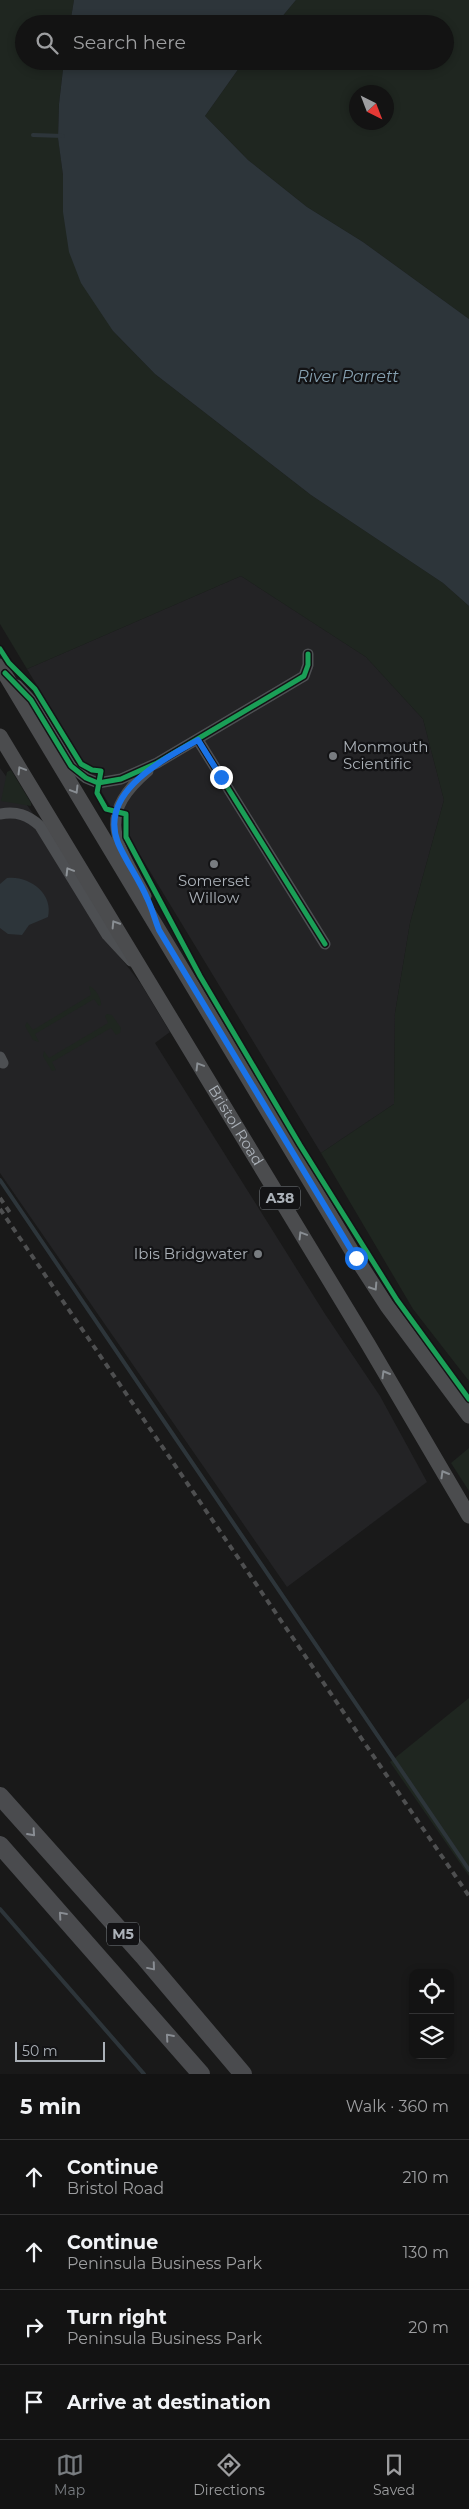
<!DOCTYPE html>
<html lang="en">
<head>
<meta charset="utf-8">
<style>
	:root { --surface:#131313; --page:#1c1c1c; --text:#f1f3f6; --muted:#9d9ea0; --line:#323233; --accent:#787c80 }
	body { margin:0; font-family:Montserrat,sans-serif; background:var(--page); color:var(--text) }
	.controls { position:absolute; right:15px; bottom:15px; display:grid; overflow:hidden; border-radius:10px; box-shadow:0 2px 8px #0003 }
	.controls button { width:45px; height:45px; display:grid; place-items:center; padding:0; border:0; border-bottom:1px solid var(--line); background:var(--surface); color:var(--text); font:25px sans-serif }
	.compass { position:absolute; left:349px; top:85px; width:45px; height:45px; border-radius:50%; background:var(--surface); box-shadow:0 2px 8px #0003; rotate:138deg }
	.scale { position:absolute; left:15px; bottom:12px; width:90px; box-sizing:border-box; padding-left:5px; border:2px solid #abb1b8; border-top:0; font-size:14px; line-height:18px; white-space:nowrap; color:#abb1b8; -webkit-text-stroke:4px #131315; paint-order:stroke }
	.stop { position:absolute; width:15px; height:15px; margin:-11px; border:4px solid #1a73e8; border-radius:50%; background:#fff }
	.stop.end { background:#1a73e8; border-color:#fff; box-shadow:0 1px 5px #0008 }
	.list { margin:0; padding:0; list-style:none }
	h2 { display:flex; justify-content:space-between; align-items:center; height:65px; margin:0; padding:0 20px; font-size:21px }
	h2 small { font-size:16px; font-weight:400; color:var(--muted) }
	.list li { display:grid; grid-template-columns:32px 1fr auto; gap:15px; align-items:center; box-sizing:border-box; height:75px; padding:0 20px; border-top:1px solid var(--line) }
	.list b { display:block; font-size:19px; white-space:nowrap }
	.list p { margin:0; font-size:16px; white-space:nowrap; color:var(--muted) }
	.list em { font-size:16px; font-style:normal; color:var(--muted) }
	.icon { flex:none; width:28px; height:28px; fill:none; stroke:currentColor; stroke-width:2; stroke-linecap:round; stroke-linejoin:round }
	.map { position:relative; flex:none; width:469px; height:2074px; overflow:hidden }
	.search { position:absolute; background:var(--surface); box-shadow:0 2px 8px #0003; left:15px; right:15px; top:15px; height:55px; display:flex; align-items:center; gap:12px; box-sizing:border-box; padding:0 18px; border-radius:28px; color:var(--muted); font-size:19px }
	.sheet { height:365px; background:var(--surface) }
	nav { display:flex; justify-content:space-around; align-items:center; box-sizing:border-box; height:70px; border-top:1px solid var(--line); background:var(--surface); font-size:14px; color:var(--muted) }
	nav a { display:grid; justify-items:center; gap:2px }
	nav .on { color:var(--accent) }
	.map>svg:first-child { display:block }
	.built { fill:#232325 }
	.green { fill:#1f2620; fill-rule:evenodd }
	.water { fill:#2d353a }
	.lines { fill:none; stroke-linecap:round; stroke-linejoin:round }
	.stream { stroke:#2d353a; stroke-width:4 }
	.minor { stroke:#4d4f52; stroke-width:11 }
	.major { stroke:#4b4c4e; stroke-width:15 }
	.highway { stroke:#4a4b4e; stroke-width:18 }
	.rail { stroke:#4e4f50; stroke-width:4; stroke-dasharray:6 5; stroke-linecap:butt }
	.cycleway-casing { stroke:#131315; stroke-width:8 }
	.cycleway { stroke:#1a9f57; stroke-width:5 }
	.oneway { stroke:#898e93 }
	.oneway2 { stroke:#8f9499 }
	.oneway3 { stroke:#898d93 }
	.route { stroke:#1a73e8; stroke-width:6 }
	.poi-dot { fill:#787c80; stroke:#131315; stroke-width:2 }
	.labels { text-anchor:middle; stroke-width:4.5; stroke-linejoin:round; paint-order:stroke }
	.shield { fill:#131315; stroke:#7d8287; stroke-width:1 }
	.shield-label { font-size:14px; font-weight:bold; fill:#abb1b8 }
	.poi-label { font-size:15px; fill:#abb1b8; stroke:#131315; text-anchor:start }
	.street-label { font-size:15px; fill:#abb1b8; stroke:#131315 }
	.water-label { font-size:16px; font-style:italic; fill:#86a0b0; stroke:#131315 }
</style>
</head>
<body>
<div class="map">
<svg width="469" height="2074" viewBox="0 0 469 2074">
	<rect width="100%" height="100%" fill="#191919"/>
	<g class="built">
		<polygon points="241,576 366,657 423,719 444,800 410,923 395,1013 394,1104 321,1153 27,669"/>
		<polygon points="0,768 32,812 107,940 141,984 170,1032 155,1043 325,1314 380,1396 427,1482 287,1587 0,1173"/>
	</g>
	<g class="green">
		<polygon points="0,0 74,0 70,24 24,24 24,61 64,61 59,104 58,136 63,175 113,331 155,374 311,495 443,583 469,606 469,1381 413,1309 321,1153 394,1104 395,1013 410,923 444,800 423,719 366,657 241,576 27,669 0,624"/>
		<path d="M296,0h173v319l-106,-77 -56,-35 -59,-47 -43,-44 39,-55h201v-37h-169zM356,92h30v30h-30z"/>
		<polygon points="11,770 31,803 31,806 1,801 7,772"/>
		<path d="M89,986c6,2 13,13 12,19l-2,1 -5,-7 -59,35 4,8 -6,-2 -8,-14 2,-4 6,8 58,-35z"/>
		<polygon points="107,1014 112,1015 121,1028 120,1033 116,1035 111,1028 52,1062 56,1070 52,1071 43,1056 44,1051 49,1058 108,1023 105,1016"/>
		<polygon points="469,1448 469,1491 451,1463"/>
		<polygon points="469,1698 469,1876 390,1762"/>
	</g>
	<g class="water">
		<polygon points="74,0 296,0 276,24 70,24"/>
		<polygon points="64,61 244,61 205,116 248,160 307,207 363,242 469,319 469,606 443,583 311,495 155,374 113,331 81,283 69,252 63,212 63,175 58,138 59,104"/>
		<path d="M7,878c21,-3 47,15 41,39l-19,8 -7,10 -14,-1 -8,-6v-44z"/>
	</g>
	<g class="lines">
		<g class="stream">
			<polyline points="33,135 63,136"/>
			<polyline points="0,1180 469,1870"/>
			<polyline points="0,1909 144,2074"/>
		</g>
		<g class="minor">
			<polyline points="17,685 31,700 71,766 86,778 98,783 121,779 157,763 304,676 308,665 308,654"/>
			<polyline points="198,740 325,944"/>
			<path d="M0,814c17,-3 28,1 40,12l67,109 24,26"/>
			<path d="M146,896c-28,-53 -52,-79 2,-125"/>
			<polyline points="0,1057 3,1063"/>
		</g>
		<g class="major">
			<polyline points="0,666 356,1258 387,1306 469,1416"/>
			<path id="s1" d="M0,736l368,608 101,172"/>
		</g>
		<g class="highway">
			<polyline points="0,1796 143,1956 243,2074"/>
			<polyline points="0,1845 201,2074"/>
		</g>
		<g class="rail">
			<polyline points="0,1198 11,1214"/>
			<polyline points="0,1209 469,1896"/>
		</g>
		<g class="cycleway-casing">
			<g id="cycleway">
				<polyline points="0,649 9,663 35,689 81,764 92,770 101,771 97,793 106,809 126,814 126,837 200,976 300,1145 397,1300 469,1399"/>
				<polyline points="5,673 31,700 71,766 86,778 98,783 121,779 157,763 304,676 308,665 308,654"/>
				<polyline points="198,740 325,944"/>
			</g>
		</g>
		<use href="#cycleway" class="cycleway"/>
	</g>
	<defs><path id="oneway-chevron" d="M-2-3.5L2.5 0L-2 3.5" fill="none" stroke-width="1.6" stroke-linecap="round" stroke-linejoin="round" transform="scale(1.25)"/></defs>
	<g class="oneway">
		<use href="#oneway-chevron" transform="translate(21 770) rotate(-121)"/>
		<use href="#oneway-chevron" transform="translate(75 790) rotate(59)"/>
		<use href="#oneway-chevron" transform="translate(115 924) rotate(-122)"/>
		<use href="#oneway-chevron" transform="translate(199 1066) rotate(-121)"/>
		<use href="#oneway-chevron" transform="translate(302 1235) rotate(-121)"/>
		<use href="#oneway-chevron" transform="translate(374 1287) rotate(57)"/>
		<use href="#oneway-chevron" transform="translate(385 1374) rotate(-120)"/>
		<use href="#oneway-chevron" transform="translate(444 1474) rotate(-120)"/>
	</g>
	<use class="oneway2" href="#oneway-chevron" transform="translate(69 871) rotate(-121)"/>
	<g class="oneway3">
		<use href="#oneway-chevron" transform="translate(32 1833) rotate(48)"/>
		<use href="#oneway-chevron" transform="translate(62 1915) rotate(-131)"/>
		<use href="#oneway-chevron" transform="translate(152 1967) rotate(50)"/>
		<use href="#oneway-chevron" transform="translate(169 2037) rotate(-131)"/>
	</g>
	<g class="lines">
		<path class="route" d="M221,777l-23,-37c-35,20 -100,52 -80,103 8,19 21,36 29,55 5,10 8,22 12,32l197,328"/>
	</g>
	<g class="poi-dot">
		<circle cx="333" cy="756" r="5"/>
		<circle cx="214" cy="864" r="5"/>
		<circle cx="258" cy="1254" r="5"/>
	</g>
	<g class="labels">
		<g class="shield">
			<rect x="260" y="1186.5" width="40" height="23" rx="4"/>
			<rect x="107" y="1922.5" width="32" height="23" rx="4"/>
		</g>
		<g class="shield-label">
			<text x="280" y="1203">A38</text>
			<text x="123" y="1939">M5</text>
		</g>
		<g class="poi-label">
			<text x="343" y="752">Monmouth<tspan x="343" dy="17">Scientific</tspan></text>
			<text x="214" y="886" text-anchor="middle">Somerset<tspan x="214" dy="17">Willow</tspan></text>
			<text x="248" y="1259" text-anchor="end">Ibis Bridgwater</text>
		</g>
		<g class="street-label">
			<text dy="5" stroke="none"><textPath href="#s1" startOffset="455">Bristol Road</textPath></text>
		</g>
		<g class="water-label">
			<text x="348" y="382">River Parrett</text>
		</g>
	</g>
</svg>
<div class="controls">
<button><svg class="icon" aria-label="locate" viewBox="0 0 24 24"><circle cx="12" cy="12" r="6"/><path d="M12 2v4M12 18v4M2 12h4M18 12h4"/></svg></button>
<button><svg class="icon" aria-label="layers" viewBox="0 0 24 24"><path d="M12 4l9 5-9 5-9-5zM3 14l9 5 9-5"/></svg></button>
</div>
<svg class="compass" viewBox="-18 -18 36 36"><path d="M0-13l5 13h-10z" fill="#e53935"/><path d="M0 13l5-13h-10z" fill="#9d9ea0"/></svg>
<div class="scale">50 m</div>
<div class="stop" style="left:356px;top:1258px"></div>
<div class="stop end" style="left:221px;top:777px"></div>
<div class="search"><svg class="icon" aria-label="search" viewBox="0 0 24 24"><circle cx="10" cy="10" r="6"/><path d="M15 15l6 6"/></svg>Search here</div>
</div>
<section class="sheet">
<h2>5 min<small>Walk · 360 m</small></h2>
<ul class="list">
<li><svg class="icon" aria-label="ahead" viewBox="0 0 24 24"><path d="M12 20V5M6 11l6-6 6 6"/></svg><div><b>Continue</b><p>Bristol Road</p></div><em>210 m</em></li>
<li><svg class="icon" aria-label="ahead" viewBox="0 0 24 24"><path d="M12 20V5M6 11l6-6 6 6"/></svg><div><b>Continue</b><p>Peninsula Business Park</p></div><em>130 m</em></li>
<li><svg class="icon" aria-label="right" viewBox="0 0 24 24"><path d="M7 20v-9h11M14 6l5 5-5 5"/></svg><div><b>Turn right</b><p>Peninsula Business Park</p></div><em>20 m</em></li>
<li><svg class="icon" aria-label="arrive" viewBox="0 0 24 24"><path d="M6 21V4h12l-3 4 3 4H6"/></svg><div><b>Arrive at destination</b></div></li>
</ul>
</section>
<nav>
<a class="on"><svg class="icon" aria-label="map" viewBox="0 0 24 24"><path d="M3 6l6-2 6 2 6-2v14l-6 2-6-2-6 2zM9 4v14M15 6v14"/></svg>Map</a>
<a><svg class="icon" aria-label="directions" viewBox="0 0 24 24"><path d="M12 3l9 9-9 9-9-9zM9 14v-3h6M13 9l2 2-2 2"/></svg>Directions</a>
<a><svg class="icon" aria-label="saved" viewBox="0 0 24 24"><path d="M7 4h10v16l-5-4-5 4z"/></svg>Saved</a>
</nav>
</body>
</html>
